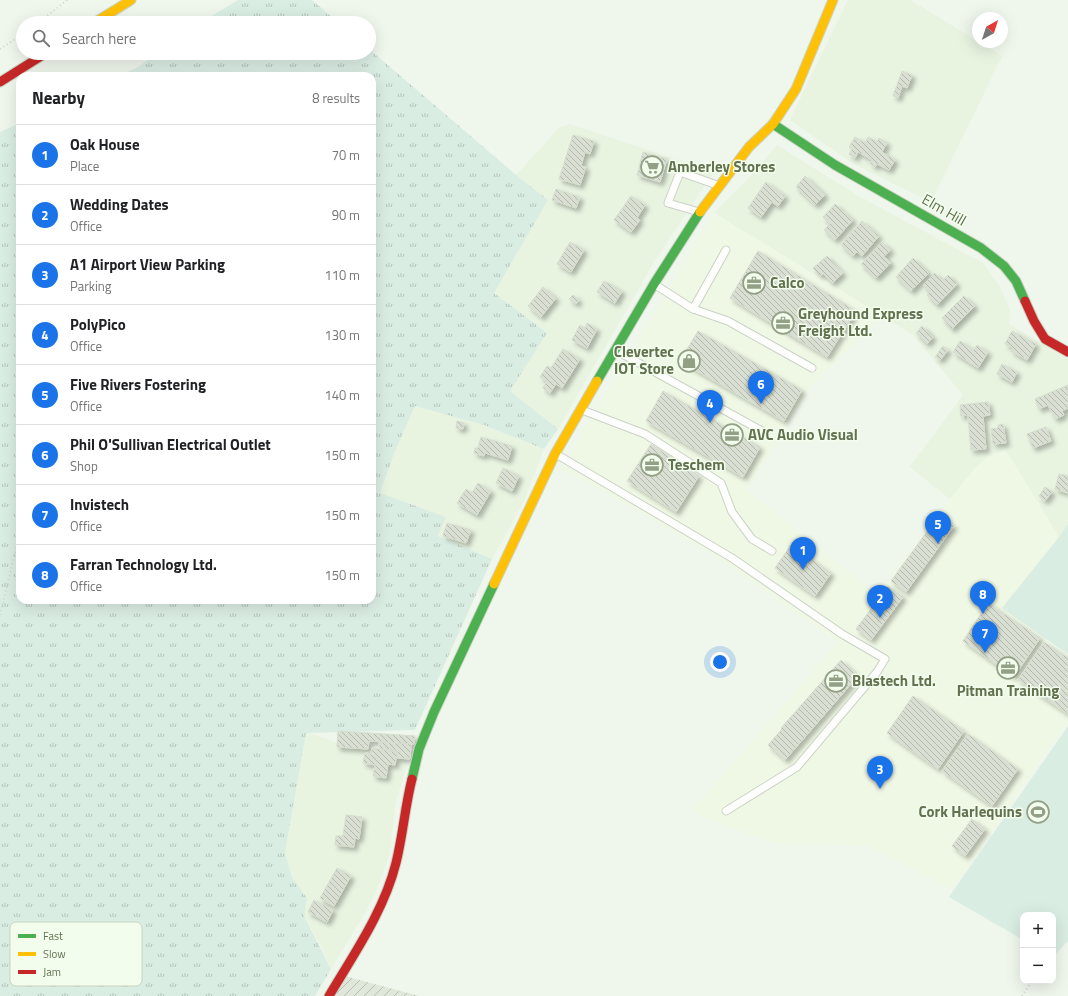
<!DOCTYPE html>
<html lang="en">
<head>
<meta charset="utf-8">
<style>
	:root { --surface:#fff; --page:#f2f2f2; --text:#202124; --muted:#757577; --line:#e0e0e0; --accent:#1a73e8 }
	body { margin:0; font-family:"Titillium Web",sans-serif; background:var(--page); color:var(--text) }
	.controls { position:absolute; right:12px; bottom:12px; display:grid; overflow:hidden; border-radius:8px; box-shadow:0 4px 16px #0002 }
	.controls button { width:36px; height:36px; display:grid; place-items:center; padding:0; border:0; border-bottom:1px solid var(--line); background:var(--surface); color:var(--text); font:20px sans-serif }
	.compass { position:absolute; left:972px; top:12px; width:36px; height:36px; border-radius:50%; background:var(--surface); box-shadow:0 4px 16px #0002; rotate:39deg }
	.you { position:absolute; left:720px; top:662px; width:14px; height:14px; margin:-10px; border:3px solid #fff; border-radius:50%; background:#1a73e8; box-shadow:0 0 0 6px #1a73e833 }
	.badge { display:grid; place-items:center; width:26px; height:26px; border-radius:50%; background:var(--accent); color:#fff; font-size:13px; font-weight:700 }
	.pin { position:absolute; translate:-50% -33px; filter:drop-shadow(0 1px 2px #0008) }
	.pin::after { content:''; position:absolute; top:21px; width:14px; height:12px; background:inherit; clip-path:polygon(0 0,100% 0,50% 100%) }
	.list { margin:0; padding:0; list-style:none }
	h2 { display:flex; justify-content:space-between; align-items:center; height:52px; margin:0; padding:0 16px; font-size:17px }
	h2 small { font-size:13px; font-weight:400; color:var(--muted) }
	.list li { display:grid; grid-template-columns:26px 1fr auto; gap:12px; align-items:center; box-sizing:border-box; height:60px; padding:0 16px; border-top:1px solid var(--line) }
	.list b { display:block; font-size:15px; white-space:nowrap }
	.list p { margin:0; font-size:13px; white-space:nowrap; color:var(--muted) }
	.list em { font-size:13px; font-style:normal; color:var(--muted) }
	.icon { flex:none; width:22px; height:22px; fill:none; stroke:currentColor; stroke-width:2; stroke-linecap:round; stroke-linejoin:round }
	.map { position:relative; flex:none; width:1068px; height:996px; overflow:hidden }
	.search { position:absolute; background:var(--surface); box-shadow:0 4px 16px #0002; left:16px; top:16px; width:360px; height:44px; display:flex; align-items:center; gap:10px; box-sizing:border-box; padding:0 14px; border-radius:22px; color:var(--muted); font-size:15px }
	.panel { position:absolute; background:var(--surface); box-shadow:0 4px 16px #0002; left:16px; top:72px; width:360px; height:532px; border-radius:12px }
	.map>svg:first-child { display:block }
	.residential { fill:#e8f3e0 }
	.commercial { fill:#eff8e4 }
	.industrial { fill:url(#industrial-furrows) }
	.grass { fill:url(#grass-tufts) }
	.pitch { fill:#daede3 }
	.building { fill:url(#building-back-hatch); stroke:#d6decf; filter:url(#shadow) }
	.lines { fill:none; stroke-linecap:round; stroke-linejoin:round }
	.lane-casing { stroke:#cbd2c6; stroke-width:9 }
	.fast-casing { stroke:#cbd3c6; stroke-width:11 }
	.slow-casing { stroke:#cbd3c6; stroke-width:11 }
	.jam-casing { stroke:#cbd3c6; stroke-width:11 }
	.path { stroke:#d2d6cc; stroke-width:2; stroke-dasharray:1 3; stroke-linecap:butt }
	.lane { stroke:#fdfefc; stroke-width:7 }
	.fast { stroke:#4caf50; stroke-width:9 }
	.slow { stroke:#ffc107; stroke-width:9 }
	.jam { stroke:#c62828; stroke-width:9 }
	.labels { text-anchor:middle; stroke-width:3; stroke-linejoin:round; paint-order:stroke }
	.poi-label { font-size:15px; font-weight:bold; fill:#63714f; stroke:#f3fdee; text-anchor:start }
	.street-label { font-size:15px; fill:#63714f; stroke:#f3fdee }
	.key { fill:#f3fdee; stroke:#c8d3be; stroke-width:1 }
	.key-label { font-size:11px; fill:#63714f }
</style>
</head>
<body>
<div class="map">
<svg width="1068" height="996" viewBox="0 0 1068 996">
	<defs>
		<pattern id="industrial-furrows" width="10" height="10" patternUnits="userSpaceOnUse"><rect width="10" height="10" fill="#dfe6da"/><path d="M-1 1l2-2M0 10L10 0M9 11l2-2" fill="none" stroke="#b8bfb3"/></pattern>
		<pattern id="grass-tufts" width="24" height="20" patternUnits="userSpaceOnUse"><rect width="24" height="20" fill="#daede3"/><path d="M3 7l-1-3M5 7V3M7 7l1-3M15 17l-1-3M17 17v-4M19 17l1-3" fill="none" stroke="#b4c4ba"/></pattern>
		<pattern id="building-back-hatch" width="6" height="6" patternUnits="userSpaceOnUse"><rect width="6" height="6" fill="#d9dfd2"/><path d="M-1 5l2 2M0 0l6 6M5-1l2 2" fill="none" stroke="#b4b9ad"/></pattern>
		<filter id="shadow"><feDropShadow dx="3.5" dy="3.5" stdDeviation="2" flood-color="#0004"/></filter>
	</defs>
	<rect width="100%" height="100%" fill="#eff6ec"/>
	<g class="residential">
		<polygon points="848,0 910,0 1002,56 931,202 854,164 790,120"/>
		<polygon points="570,124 714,172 654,262 558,429 510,391 494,293 548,200 516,175 559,128"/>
		<polygon points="777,145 860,197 983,263 1000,287 1010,310 1009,324 1068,359 1068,524 1059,537 1029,487 976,467 950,499 910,467 963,395 912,334 714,213 748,179"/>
		<polygon points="415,406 484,425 544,449 524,501 492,559 437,536 446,517 380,493 395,451"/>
		<polygon points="306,732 335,742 408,754 406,768 396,801 389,857 374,896 360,921 331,969 323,950 304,916 307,898 292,877 285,853"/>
	</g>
	<polygon class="commercial" points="714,213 883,316 810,387 747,490 877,595 950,499 976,467 990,455 1006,450 1059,537 1002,608 1068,656 1068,721 952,889 868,846 776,843 726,826 692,811 838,642 710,553 573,474 566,471 557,472 597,409"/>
	<polygon class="industrial" points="341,975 419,996 329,996"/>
	<g class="grass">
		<polygon points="238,0 312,0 339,23 200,23"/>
		<polygon points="369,49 516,175 548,200 494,293 547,333 510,391 558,429 544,449 484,425 415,406 395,451 380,493 446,517 438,536 492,559 415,730 306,733 285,853 292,877 307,898 304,916 331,969 315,996 0,996 0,132 20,123 20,600 372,600 372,76 119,76 138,67 157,53 369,53"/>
	</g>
	<g class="pitch">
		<polygon points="1068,524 1068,654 1002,608 1059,537"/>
		<polygon points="1068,726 1068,941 1053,957 1053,915 1023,915 1023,940 949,897"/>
	</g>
	<g class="building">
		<polygon points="902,71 912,75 907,88 902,86 898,98 893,96"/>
		<polygon points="573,135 594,141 590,154 585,152 581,166 586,167 580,185 559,179"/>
		<polygon points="855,137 865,143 868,137 877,142 879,138 887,143 882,152 895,160 889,170 877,164 875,167 870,163 872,160 858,152 855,158 849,154 852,149 849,147"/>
		<polygon points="643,152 667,159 660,182 637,175"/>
		<polygon points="805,176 825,195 815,205 796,187"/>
		<polygon points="766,182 785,196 778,206 772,202 761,217 748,208"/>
		<polygon points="556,189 580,197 576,208 552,200"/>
		<polygon points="631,196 645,205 637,218 640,220 631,232 614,220"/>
		<polygon points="835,204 853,220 835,240 824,230 830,224 823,217"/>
		<polygon points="862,221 879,236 862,256 857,252 853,256 841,245"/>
		<polygon points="570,242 584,250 571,272 557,264"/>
		<polygon points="882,242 891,250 884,256 891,263 876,278 861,264"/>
		<polygon points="758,251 856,311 827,357 730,298"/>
		<polygon points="827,256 843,273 832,283 823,273 821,276 813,268"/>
		<polygon points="913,258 929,273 911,291 896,277"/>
		<polygon points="935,273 942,281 948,275 957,284 937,305 927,295 930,292 923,285"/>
		<polygon points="604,281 622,291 615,303 597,292"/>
		<polygon points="543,287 556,298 541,317 528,306"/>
		<polygon points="573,295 579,300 576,304 569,299"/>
		<polygon points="964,296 975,306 952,329 942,318"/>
		<polygon points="587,323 597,329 587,348 572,340 580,325 585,328"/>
		<polygon points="922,326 933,337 927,344 916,333"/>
		<polygon points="698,331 802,390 784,421 680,361"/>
		<polygon points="1012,331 1036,344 1027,360 1011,351 1013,348 1005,344"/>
		<polygon points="960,341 974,350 977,345 988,352 978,368 953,352"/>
		<polygon points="943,346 948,350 940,360 935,357"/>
		<polygon points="563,349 580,359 562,388 556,384 550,393 543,388 547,381 540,377 547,366 551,368"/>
		<polygon points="1002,364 1017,372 1012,382 997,374"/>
		<polygon points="1068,385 1068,408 1062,411 1064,415 1055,419 1048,405 1039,409 1035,399"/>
		<polygon points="663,391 760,447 743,477 646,421"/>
		<polygon points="988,402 990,415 983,416 986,449 971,450 968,415 961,416 960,405"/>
		<polygon points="457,421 464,423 463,429 456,428"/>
		<polygon points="1003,424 1006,443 993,444 991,429 998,428 998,425"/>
		<polygon points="1046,427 1051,441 1033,448 1027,434"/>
		<polygon points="481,437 512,446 508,460 485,453 484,456 474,453 475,448 478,448"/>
		<polygon points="651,444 699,476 676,512 627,481"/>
		<polygon points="503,468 519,476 512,491 496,483"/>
		<polygon points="1059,474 1068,476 1068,493 1055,489"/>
		<polygon points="478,483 491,491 477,515 457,503 466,489 472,493"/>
		<polygon points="1045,487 1052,492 1045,501 1039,496"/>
		<polygon points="939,515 954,526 906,592 891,581"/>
		<polygon points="447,523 471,530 466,543 443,536"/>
		<polygon points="791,545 831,573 815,596 775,568"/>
		<polygon points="888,586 903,597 871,640 856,629"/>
		<polygon points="988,603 1040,638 1014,677 963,641"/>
		<polygon points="1044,642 1068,658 1068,714 1018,680"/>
		<polygon points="841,660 858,676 785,760 768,745 782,729 781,728"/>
		<polygon points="913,696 964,731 938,769 887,733"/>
		<polygon points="338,731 415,736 414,744 369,741 368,749 337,747"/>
		<polygon points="968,734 1018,769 992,806 942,771"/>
		<polygon points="379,742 411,744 410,759 397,758 398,750 379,749"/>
		<polygon points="372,748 397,752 395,765 388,764 386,778 373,776 375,765 363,763 365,753 371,754"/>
		<polygon points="346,815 362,817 359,839 355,838 354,847 335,845 336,836 343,836"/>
		<polygon points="972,819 985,829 965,856 952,846"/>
		<polygon points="337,868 351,876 334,906 320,898"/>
		<polygon points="314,900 333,910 327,922 308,912"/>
	</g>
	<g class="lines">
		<g class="lane-casing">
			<g id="lane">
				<polyline points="699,212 668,203 680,172 717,185"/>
				<polyline points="654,284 693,309 726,250"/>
				<polyline points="693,309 728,321 812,368"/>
				<polyline points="617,351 762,431"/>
				<polyline points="582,410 645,434 721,483 732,512 752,539 772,551"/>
				<polyline points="556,454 732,558 842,634 885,659 877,672 797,767 726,811"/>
			</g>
		</g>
		<g class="fast-casing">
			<g id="fast">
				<polyline points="773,124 835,165 981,248 1004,266 1016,281 1025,301"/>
				<polyline points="597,381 654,284 700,212"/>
				<polyline points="412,779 419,749 434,712 494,584"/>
			</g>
		</g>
		<g class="slow-casing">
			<g id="slow">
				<polyline points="94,23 131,0"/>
				<polyline points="700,212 749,147 773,124 796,89 833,0"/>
				<polyline points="494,584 555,454 597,381"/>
			</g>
		</g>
		<g class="jam-casing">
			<g id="jam">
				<polyline points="0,82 46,53"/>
				<polyline points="1025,301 1034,321 1045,339 1068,352"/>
				<path d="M329,996c25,-42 55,-85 67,-133 7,-28 9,-57 16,-84"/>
			</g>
		</g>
		<g class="path">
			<polyline points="38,23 67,0"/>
			<polyline points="0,49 23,34"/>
			<polyline points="0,615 20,533"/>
			<polyline points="1022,996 1032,981"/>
		</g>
		<use href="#lane" class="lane"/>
		<use href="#fast" class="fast"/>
		<use href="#slow" class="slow"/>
		<use href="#jam" class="jam"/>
	</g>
	<defs>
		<g id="supermarket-ring" transform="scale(1.15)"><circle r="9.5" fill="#f3fdee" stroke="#94a086" stroke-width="1.5"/><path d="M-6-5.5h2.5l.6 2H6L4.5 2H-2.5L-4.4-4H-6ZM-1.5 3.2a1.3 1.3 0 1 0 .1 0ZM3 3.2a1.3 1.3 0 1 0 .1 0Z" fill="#94a086"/></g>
		<g id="office-ring" transform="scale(1.15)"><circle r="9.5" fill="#f3fdee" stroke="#94a086" stroke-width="1.5"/><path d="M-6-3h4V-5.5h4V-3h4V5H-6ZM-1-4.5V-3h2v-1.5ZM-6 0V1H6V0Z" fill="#94a086"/></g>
		<g id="shop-ring" transform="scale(1.15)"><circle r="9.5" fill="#f3fdee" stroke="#94a086" stroke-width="1.5"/><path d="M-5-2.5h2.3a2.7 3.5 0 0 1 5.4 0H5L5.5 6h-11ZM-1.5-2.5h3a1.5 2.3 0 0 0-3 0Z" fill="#94a086"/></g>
		<g id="stadium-ring" transform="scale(1.15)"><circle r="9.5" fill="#f3fdee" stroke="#94a086" stroke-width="1.5"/><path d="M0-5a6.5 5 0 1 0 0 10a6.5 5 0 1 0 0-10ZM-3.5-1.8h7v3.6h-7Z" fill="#94a086"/></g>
	</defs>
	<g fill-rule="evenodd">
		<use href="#supermarket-ring" x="652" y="167"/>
		<use href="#office-ring" x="754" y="283"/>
		<use href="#office-ring" x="783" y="323"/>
		<use href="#shop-ring" x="689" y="361"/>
		<use href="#office-ring" x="732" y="435"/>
		<use href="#office-ring" x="652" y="465"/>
		<use href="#office-ring" x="1008" y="668"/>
		<use href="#office-ring" x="836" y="681"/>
		<use href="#stadium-ring" x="1038" y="812"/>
	</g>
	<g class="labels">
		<g class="poi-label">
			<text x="668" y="172">Amberley Stores</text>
			<text x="770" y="288">Calco</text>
			<text x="798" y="319">Greyhound Express<tspan x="798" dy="17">Freight Ltd.</tspan></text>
			<text x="674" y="357" text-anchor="end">Clevertec<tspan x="674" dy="17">IOT Store</tspan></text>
			<text x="748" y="440">AVC Audio Visual</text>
			<text x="668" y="470">Teschem</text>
			<text x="852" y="686">Blastech Ltd.</text>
			<text x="1008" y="696" text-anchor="middle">Pitman Training</text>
			<text x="1022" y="817" text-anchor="end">Cork Harlequins</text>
		</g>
		<g class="street-label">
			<text transform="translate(944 210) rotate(30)" y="5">Elm Hill</text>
		</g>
	</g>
	<rect x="10" y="922" width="132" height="64" rx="6" class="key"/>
	<rect x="18" y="934" width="18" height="4" fill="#4caf50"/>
	<rect x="18" y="952" width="18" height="4" fill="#ffc107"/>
	<rect x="18" y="970" width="18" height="4" fill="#c62828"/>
	<g class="key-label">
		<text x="43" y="940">Fast</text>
		<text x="43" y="958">Slow</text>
		<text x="43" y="976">Jam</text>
	</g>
</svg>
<div class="controls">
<button>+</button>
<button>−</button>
</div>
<svg class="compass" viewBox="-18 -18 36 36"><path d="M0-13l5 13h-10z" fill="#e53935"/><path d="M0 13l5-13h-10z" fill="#757577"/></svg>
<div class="you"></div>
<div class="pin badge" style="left:803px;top:570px">1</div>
<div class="pin badge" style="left:880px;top:618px">2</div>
<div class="pin badge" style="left:880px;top:789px">3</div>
<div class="pin badge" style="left:710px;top:423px">4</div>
<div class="pin badge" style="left:938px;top:544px">5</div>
<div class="pin badge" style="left:761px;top:404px">6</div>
<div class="pin badge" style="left:985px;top:653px">7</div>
<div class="pin badge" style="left:983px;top:614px">8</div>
<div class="search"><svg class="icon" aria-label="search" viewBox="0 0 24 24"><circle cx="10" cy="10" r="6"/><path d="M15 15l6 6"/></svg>Search here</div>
<section class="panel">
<h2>Nearby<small>8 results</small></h2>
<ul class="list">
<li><span class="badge">1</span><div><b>Oak House</b><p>Place</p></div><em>70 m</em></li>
<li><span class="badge">2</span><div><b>Wedding Dates</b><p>Office</p></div><em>90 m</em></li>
<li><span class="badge">3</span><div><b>A1 Airport View Parking</b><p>Parking</p></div><em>110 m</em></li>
<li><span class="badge">4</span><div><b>PolyPico</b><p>Office</p></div><em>130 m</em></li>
<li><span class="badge">5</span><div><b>Five Rivers Fostering</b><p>Office</p></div><em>140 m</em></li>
<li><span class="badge">6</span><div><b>Phil O'Sullivan Electrical Outlet</b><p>Shop</p></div><em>150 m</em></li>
<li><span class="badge">7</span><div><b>Invistech</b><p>Office</p></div><em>150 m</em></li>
<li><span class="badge">8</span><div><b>Farran Technology Ltd.</b><p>Office</p></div><em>150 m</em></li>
</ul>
</section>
</div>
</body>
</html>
